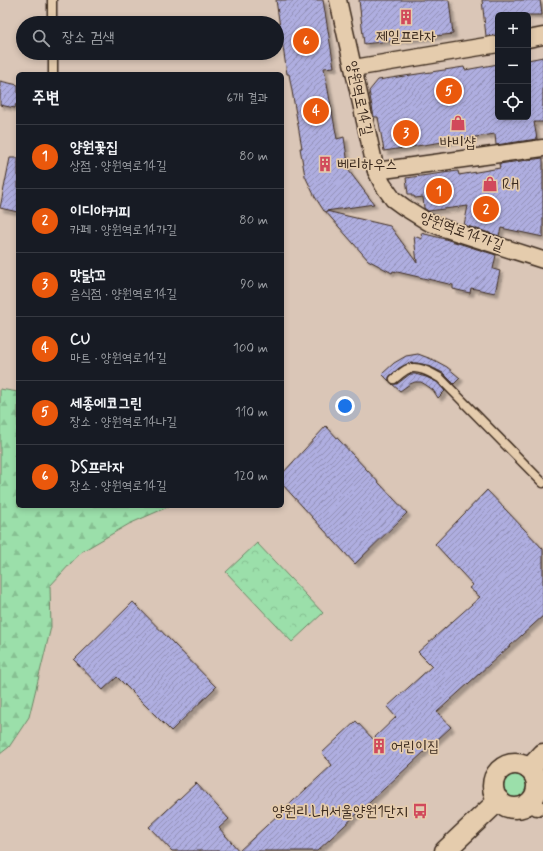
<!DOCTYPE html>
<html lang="ko">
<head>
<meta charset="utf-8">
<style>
	:root { --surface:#171b24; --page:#20242c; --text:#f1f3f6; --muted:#9ea1a6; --line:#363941; --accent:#ea580c }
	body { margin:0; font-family:Mynerve,"Poor Story",sans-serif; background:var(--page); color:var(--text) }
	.controls { position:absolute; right:12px; top:12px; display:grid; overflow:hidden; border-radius:6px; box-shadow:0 2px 6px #0003 }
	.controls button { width:36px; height:36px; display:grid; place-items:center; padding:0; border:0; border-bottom:1px solid var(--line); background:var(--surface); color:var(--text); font:20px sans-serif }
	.you { position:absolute; left:345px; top:406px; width:14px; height:14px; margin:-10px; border:3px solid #fff; border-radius:50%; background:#1a73e8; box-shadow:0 0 0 6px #1a73e833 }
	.badge { display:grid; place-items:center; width:26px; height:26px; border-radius:50%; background:var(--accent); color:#fff; font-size:13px; font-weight:700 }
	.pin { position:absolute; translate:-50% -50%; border:2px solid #fff; box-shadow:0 1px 4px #0006 }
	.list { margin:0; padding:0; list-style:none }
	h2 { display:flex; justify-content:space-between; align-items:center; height:52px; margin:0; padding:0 16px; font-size:17px }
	h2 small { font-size:13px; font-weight:400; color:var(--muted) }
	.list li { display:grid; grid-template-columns:26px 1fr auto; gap:12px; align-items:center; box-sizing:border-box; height:64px; padding:0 16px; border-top:1px solid var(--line) }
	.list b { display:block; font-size:15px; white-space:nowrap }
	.list p { margin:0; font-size:13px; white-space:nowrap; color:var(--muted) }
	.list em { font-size:13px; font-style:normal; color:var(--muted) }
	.icon { flex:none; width:22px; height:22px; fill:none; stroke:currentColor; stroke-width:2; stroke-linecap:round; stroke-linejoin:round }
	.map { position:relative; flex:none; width:543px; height:851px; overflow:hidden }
	.search { position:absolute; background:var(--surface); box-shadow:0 2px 6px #0003; left:16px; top:16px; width:268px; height:44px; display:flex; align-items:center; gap:10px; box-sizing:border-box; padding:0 14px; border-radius:22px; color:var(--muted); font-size:15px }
	.panel { position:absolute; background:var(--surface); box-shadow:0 2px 6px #0003; left:16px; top:72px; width:268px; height:436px; border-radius:6px }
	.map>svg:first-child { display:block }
	.grass { fill:#9bdfaa; stroke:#6b8464 }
	.forest { fill:url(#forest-firs); stroke:#6b8464 }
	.park { fill:url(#park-crowns); stroke:#6b8464 }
	.building { fill:url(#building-hatch); stroke:#3b2a1e; filter:url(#shadow) }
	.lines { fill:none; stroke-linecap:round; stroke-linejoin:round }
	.service-casing { stroke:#3b2a1e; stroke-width:11 }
	.minor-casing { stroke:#3b2a1e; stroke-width:19 }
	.tertiary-casing { stroke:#3b2a1e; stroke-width:23 }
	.service { stroke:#e5ccad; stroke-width:8 }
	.minor { stroke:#e5ccad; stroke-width:16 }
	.tertiary { stroke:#e5ccad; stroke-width:20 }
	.labels { text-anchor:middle; stroke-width:3.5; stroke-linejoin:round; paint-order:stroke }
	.poi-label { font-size:15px; fill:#3b2a1e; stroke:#e5ccad; text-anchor:start }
	.street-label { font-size:15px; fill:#3b2a1e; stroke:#e5ccad }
</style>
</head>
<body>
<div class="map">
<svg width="543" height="851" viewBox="0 0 543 851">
	<defs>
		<pattern id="forest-firs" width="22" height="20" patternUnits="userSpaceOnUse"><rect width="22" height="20" fill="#9bdfaa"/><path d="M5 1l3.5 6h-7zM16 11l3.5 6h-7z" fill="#86c092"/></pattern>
		<pattern id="park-crowns" width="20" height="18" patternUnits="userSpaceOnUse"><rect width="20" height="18" fill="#9bdfaa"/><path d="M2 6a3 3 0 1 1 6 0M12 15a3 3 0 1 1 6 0" fill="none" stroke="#86c092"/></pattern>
		<pattern id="building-hatch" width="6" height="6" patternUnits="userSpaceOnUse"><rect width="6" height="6" fill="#afaee0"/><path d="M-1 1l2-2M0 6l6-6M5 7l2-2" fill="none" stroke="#908eb5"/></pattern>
		<filter id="shadow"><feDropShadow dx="3.5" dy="3.5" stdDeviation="1" flood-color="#0004"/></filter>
	</defs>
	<rect width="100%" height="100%" fill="#dac6b7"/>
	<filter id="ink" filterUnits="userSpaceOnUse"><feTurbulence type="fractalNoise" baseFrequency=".025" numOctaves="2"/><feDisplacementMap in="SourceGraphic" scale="8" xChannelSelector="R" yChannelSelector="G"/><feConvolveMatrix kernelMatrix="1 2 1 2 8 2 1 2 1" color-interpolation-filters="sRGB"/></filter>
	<g filter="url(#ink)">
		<circle class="grass" cx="515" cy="786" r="14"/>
		<polygon class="forest" points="0,389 18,392 18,506 170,506 129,524 81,552 50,586 51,627 29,717 9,747 0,754"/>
		<polygon class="park" points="257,543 323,613 292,642 226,572"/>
		<g class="building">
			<polygon points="276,0 323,0 334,67 324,68 337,139 344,137 349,171 374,204 326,211 390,226 417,263 414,236 422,239 421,233 445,239 496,255 493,269 500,271 495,293 471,288 470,293 453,289 453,285 393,271 392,273 368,260 325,211 324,211 315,197 305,176 300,148 302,148 289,74 287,74"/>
			<polygon points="359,0 449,0 453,34 364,44"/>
			<polygon points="482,0 540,0 542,15 498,15 498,35 486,36"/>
			<polygon points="543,57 543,122 534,122 537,139 496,145 495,134 384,151 378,117 374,117 369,91 378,80 464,67 465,70 498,64 498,117 528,117 528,60"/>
			<polygon points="0,81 18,85 18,105 16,104 15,108 0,105"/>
			<polygon points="10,158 18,158 18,212 0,208"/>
			<polygon points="543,158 543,237 501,228 499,236 464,225 468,206 428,211 424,208 423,197 415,198 414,196 411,196 411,194 408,194 406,178 458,171 459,175 500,168 499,164"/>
			<polygon points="418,354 434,360 447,367 460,378 454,384 443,373 427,365 416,363 407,364 399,368 389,377 389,381 382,374 394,363 406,356"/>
			<polygon points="410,374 415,374 426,377 437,382 445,391 438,398 433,390 426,385 421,382 415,382 410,384 400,391 392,384 397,384"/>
			<polygon points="326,426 407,513 355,564 282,484 282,474"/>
			<polygon points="487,490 543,549 543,616 437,712 451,727 317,851 172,851 149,827 196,783 229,819 219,828 239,851 332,765 322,753 356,721 373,739 396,717 387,707 432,666 418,652 480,597 469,588 473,585 435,544"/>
			<polygon points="133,602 216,687 171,731 117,677 103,690 74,660"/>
		</g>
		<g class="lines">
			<g class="service-casing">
				<g id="service">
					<polyline points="52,0 52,23"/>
					<polyline points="53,53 53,74"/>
					<path d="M394,379c4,-3 9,-8 14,-10 10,-4 23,4 32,9l103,105"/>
				</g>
			</g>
			<g class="minor-casing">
				<g id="minor">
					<polyline points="338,0 376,171 383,185 393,199 404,207 428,222 446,229 543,260"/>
					<polyline points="528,39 543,36"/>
					<polyline points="354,68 498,44"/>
					<polyline points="376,171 543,148"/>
					<polyline points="531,801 537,807"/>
				</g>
			</g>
			<g class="tertiary-casing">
				<g id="tertiary">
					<circle cx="515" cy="786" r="22"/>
					<polyline points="529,769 543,754"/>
					<polyline points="445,851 499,800"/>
				</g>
			</g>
			<use href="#service" class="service"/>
			<use href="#minor" class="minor"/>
			<use href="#tertiary" class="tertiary"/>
		</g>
	</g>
	<defs>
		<g id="building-bare" transform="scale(1.2)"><path d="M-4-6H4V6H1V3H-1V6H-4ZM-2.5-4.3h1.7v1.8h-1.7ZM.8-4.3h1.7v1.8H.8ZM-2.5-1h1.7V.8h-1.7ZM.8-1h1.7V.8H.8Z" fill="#d1495b" stroke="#e5ccad" stroke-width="2.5" paint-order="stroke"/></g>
		<g id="shop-bare" transform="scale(1.2)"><path d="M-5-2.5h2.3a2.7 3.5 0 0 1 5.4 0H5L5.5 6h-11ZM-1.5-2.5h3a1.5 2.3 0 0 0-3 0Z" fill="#d1495b" stroke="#e5ccad" stroke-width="2.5" paint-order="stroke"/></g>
		<g id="bus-bare" transform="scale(1.2)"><path d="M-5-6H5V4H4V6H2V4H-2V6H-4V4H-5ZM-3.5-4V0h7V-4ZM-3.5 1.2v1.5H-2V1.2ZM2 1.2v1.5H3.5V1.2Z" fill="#d1495b" stroke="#e5ccad" stroke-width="2.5" paint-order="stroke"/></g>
	</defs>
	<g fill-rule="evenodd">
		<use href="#building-bare" x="406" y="17"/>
		<use href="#shop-bare" x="458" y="123"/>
		<use href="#building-bare" x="325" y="164"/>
		<use href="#shop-bare" x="490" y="184"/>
		<use href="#building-bare" x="379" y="746"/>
		<use href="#bus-bare" x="420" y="811"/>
	</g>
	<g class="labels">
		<g class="poi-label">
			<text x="406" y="41" text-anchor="middle">제일프라자</text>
			<text x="458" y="147" text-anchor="middle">바비샵</text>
			<text x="337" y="169">베리하우스</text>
			<text x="502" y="189">RH</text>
			<text x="391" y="751">어린이집</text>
			<text x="408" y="816" text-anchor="end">양원리.LH서울양원1단지</text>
		</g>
		<g class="street-label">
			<text transform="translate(360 98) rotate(78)" y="5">양원역로14길</text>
			<text transform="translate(462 231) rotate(20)" y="5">양원역로14가길</text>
		</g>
	</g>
</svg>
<div class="controls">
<button>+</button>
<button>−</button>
<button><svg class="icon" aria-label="locate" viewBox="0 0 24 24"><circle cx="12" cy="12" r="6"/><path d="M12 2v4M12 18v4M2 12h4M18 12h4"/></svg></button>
</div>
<div class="you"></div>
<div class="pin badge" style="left:439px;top:191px">1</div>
<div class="pin badge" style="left:486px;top:209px">2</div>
<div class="pin badge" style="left:406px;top:133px">3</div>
<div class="pin badge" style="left:316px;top:111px">4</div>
<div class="pin badge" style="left:449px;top:91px">5</div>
<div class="pin badge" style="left:306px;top:41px">6</div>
<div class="search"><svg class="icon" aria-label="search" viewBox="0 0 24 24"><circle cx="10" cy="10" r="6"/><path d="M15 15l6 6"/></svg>장소 검색</div>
<section class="panel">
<h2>주변<small>6개 결과</small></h2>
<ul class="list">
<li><span class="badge">1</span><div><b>양원꽃집</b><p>상점 · 양원역로14길</p></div><em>80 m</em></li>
<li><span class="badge">2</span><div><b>이디야커피</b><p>카페 · 양원역로14가길</p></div><em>80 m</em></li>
<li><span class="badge">3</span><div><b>맛닭꼬</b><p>음식점 · 양원역로14길</p></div><em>90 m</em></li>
<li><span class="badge">4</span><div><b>CU</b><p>마트 · 양원역로14길</p></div><em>100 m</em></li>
<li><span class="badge">5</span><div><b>세종에코그린</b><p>장소 · 양원역로14나길</p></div><em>110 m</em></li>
<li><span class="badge">6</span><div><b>DS프라자</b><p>장소 · 양원역로14길</p></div><em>120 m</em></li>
</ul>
</section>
</div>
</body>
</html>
